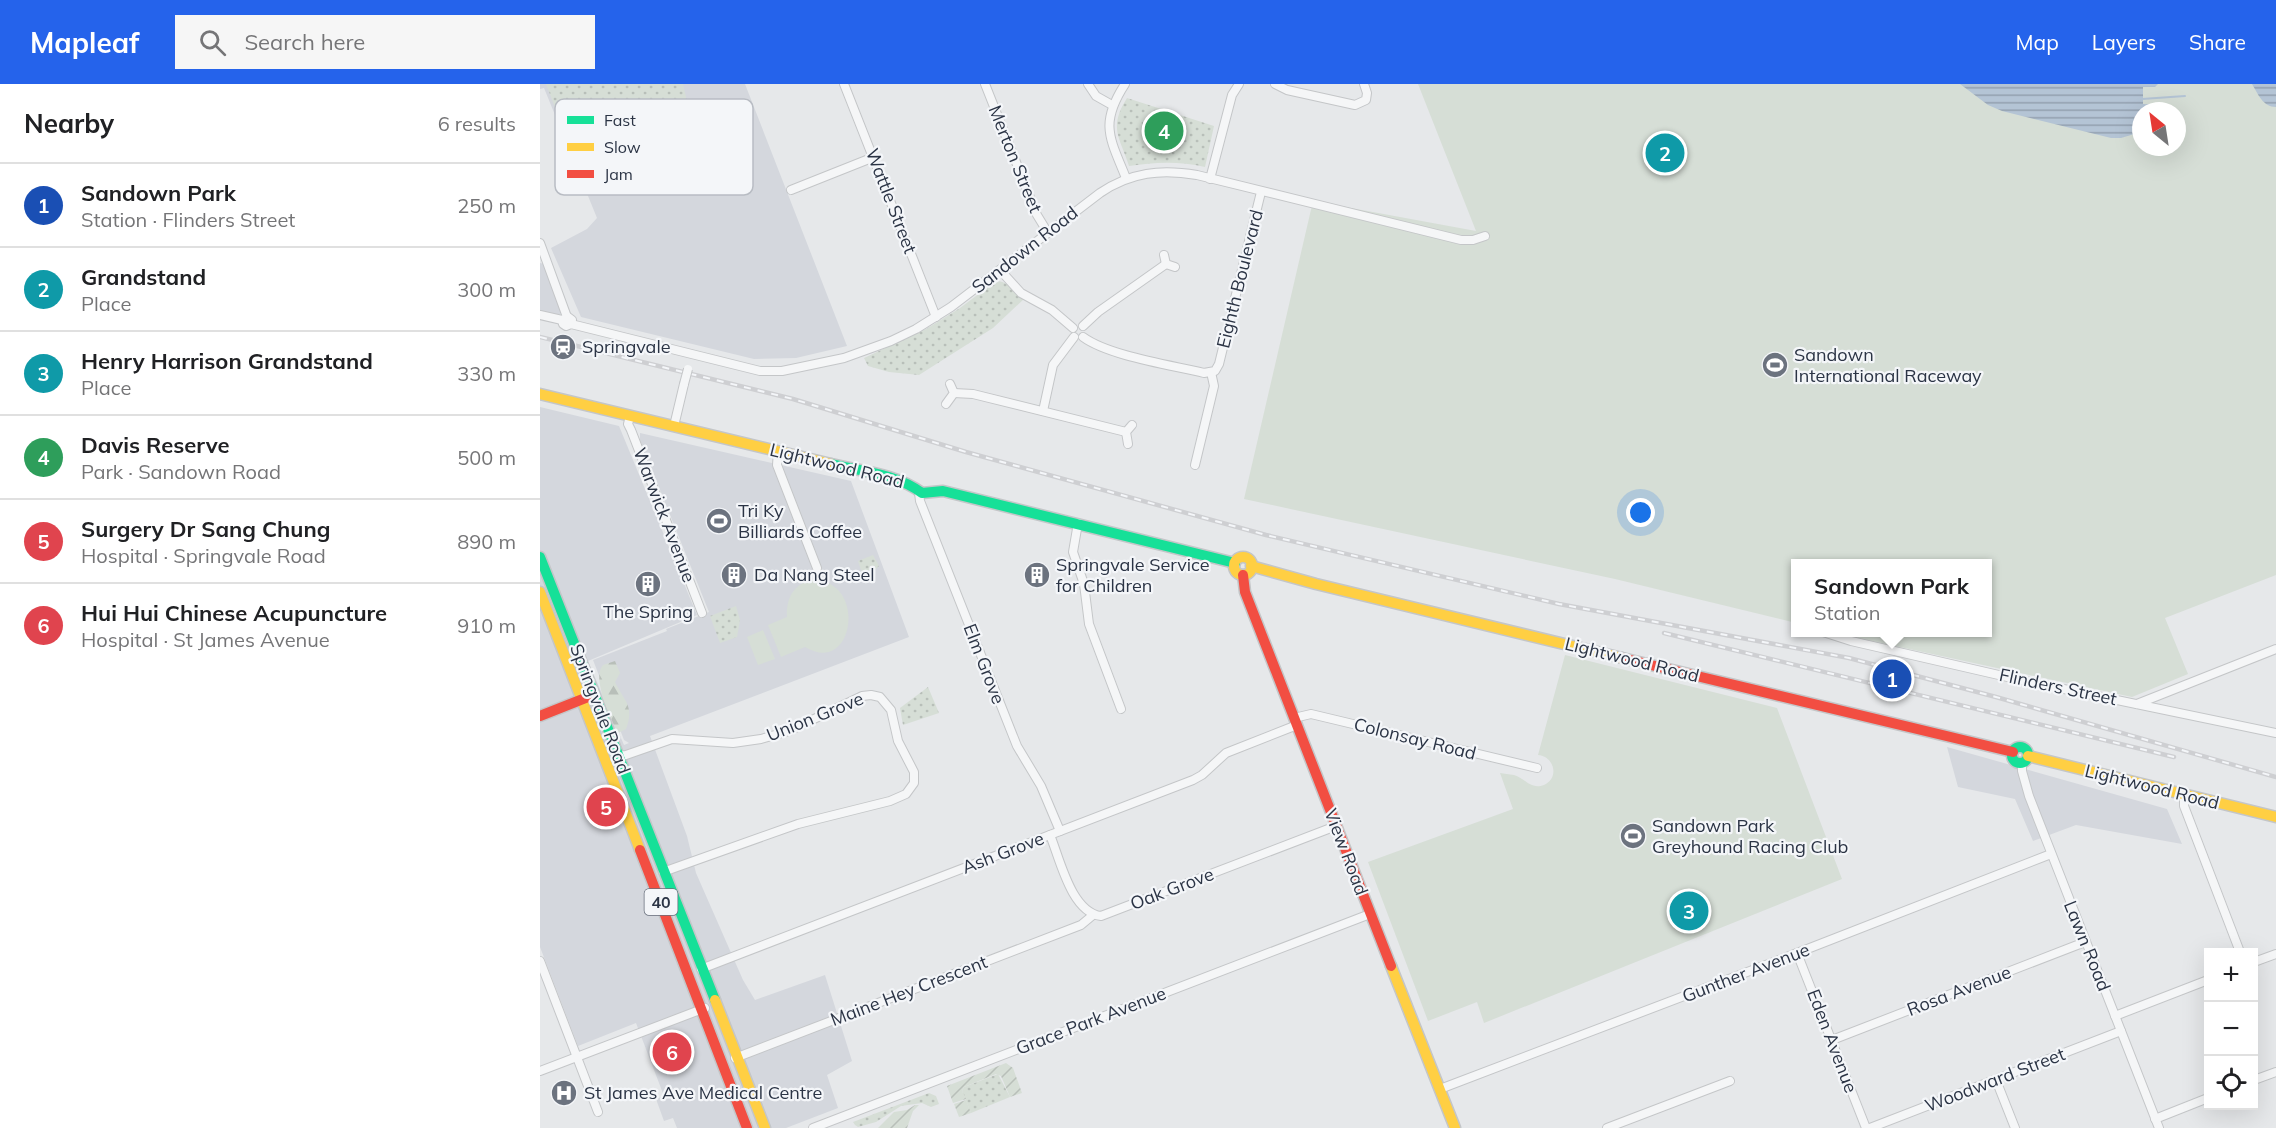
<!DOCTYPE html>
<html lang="en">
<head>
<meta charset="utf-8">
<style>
	:root { --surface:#fff; --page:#f6f6f6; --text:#202124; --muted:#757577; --line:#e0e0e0; --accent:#2563eb }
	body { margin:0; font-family:Mulish,sans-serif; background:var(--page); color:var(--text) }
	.controls { position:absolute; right:18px; bottom:18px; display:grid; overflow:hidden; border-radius:0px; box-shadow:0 6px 24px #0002 }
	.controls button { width:54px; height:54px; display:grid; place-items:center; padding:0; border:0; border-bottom:2px solid var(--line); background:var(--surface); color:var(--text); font:30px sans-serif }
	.compass { position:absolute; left:1592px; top:18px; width:54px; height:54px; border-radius:50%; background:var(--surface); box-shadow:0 6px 24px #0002; rotate:330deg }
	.you { position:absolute; left:1101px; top:429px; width:21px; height:21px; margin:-15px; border:4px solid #fff; border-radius:50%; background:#1a73e8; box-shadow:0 0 0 9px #1a73e833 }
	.badge { display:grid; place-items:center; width:39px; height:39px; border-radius:50%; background:var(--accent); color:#fff; font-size:20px; font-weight:700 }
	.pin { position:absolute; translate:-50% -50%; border:3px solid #fff; box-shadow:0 2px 6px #0006 }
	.popup { position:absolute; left:1251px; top:475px; width:201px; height:78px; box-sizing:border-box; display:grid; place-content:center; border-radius:0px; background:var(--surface); filter:drop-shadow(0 2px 4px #0005); font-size:20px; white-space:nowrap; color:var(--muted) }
	.popup b { font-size:22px; color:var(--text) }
	.popup::after { content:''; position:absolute; left:50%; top:100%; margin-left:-12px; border:12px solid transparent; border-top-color:var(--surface) }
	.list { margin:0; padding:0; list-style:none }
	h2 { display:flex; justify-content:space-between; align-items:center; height:78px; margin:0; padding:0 24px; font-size:26px }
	h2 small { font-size:20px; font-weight:400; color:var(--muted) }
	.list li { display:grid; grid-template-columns:39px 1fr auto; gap:18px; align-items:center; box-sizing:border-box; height:84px; padding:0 24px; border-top:2px solid var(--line) }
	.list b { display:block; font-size:22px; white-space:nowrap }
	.list p { margin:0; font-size:20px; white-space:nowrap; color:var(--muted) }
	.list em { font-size:20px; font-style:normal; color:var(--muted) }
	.icon { flex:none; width:33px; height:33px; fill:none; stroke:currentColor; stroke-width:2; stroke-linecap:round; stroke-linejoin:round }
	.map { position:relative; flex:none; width:1736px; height:1044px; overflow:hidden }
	header { display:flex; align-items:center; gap:36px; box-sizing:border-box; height:84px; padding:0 30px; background:var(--accent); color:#fff }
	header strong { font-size:28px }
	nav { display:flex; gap:33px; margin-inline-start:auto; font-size:21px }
	.search { width:420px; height:54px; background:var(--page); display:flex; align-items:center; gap:15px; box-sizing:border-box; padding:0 21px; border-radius:0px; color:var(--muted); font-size:22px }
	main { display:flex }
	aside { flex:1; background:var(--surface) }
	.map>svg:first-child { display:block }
	.built { fill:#d4d7dd }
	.grass { fill:url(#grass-dots) }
	.forest { fill:url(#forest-firs) }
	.garden { fill:url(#garden-furrows) }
	.pitch { fill:#d6ded6; fill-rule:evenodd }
	.water { fill:url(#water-rules) }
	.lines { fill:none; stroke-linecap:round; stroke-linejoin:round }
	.stream { stroke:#b4c4d5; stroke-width:2 }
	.street-casing { stroke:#c4c6c8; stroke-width:10 }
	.fast-casing { stroke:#c4c6c8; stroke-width:13 }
	.slow-casing { stroke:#c4c6c8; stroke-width:13 }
	.jam-casing { stroke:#c4c6c8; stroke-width:13 }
	.street { stroke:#f5f6f7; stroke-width:8 }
	.fast { stroke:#16e098; stroke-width:10 }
	.slow { stroke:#ffcf43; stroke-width:10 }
	.jam { stroke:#f24e42; stroke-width:10 }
	.rail-casing { stroke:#cecfd2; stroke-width:4.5 }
	.rail { stroke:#f4f6f9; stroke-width:2; stroke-dasharray:7; stroke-linecap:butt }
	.street-bridge-casing { stroke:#c4c6c8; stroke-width:10; stroke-linecap:butt }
	.street-bridge { stroke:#f5f6f7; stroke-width:8 }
	.labels { text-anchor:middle; stroke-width:4.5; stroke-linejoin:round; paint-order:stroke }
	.shield { fill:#f4f6f9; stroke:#676e7b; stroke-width:1.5 }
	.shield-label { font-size:16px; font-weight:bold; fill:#2b3445 }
	.street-label { font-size:18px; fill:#2b3445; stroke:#f4f6f9 }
	.poi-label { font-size:18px; fill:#2b3445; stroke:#f4f6f9; text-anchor:start }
	.key { fill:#f4f6f9; stroke:#b8bcc3; stroke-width:1.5 }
	.key-label { font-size:16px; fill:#2b3445 }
</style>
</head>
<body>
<header>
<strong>Mapleaf</strong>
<div class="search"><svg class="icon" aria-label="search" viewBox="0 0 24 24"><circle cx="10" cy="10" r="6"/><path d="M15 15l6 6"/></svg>Search here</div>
<nav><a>Map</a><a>Layers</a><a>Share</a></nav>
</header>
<main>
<aside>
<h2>Nearby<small>6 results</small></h2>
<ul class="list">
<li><span class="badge" style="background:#1a4fb4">1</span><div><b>Sandown Park</b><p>Station · Flinders Street</p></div><em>250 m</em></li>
<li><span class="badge" style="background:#0f9aa8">2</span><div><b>Grandstand</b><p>Place</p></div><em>300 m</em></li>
<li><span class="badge" style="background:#0f9aa8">3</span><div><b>Henry Harrison Grandstand</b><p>Place</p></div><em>330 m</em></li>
<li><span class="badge" style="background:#2e9e5b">4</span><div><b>Davis Reserve</b><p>Park · Sandown Road</p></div><em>500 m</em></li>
<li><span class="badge" style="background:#e0444e">5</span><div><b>Surgery Dr Sang Chung</b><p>Hospital · Springvale Road</p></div><em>890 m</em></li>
<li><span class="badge" style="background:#e0444e">6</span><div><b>Hui Hui Chinese Acupuncture</b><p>Hospital · St James Avenue</p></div><em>910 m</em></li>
</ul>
</aside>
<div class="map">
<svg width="1736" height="1044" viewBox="0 0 1736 1044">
	<defs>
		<pattern id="grass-dots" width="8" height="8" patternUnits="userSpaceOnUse" patternTransform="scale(1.5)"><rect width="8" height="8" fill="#d6ded6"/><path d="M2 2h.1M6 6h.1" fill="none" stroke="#b8bfb9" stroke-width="1.8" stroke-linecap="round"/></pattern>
		<pattern id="forest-firs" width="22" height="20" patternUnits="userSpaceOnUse" patternTransform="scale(1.5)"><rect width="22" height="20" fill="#d6ded6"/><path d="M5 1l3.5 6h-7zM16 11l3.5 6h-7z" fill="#b8bfb9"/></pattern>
		<pattern id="garden-furrows" width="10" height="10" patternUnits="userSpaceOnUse" patternTransform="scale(1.5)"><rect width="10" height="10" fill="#d6ded6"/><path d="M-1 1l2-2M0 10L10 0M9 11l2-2" fill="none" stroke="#b8bfb9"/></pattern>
		<pattern id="water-rules" width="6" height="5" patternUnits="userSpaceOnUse" patternTransform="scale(1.5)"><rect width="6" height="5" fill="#b4c4d5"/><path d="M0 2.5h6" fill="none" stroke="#93a0af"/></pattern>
	</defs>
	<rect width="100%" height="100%" fill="#e6e8ea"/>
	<g class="built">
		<polygon points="0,0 205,0 307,262 256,274 214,275 41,233 11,164 47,145 57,134 4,4 0,5"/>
		<polygon points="0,179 4,180 22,228 18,232 0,228"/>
		<polygon points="0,323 79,342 157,531 48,577 84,661 89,659 84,656 53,576 127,547 126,545 169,528 100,356 100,349 311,397 369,553 110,652 147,752 156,789 203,896 215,916 285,891 312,977 287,991 298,1024 246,1044 137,1044 133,1034 124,1037 116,1015 124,1012 96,939 38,962 0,863"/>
		<polygon points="1407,663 1627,725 1642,760 1536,741 1493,757 1475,715 1418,703"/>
	</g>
	<g class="grass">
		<polygon points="6,0 143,0 149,26 163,65 159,73 80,105 64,104 41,91"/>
		<path d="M587,14l87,28 -9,41c-26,-6 -50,-5 -76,-1 -9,-29 -21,-38 -2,-68z"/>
		<path d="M456,197c12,0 20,11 28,18l-31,29 -74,47 -30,-3 -21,-6 -4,-8 62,-29 34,-21z"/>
		<polygon points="333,471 339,482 329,491 322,489 318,477"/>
		<polygon points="196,522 200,536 197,553 180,559 170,532"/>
		<polygon points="388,603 399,629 363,641 360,624"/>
		<polygon points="458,990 470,1013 431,1029 422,1007 424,1003"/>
		<polygon points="389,1009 396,1012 399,1020 391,1023 382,1019 361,1022 336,1038 318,1043 315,1041 313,1038"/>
	</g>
	<path class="forest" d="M75,577l5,12 -5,9c9,19 20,24 11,47l-8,4c-7,-14 -27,-55 -15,-68z"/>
	<g class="garden">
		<polygon points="466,979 473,984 482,1009 470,1013 461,992 456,990 424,1003 422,1007 426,1015 413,1019 407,1002"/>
		<polygon points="426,1016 431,1029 419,1033 414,1020"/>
		<polygon points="375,1021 379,1021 373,1027 367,1044 338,1044 354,1028 367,1026"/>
	</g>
	<g class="pitch">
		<path d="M878,0h858v491l-111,43 23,56 -56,23 -297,-64 153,-1v-68h-192v59l-181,-44 -371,-80 69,-298 163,30zM1601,27h36v36h-36z"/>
		<path d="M272,496c56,-1 43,97 -7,67l-24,10 -13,-32 19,-8c-1,-18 6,-33 25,-37z"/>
		<polygon points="223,546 235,575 218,581 207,553"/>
		<path d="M1025,571l212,53 65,171 -358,144 -7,-21 -49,19 -60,-159 145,-53 -13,-36c4,1 9,1 14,2 11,3 16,15 30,10 16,-7 10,-29 -6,-30z"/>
	</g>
	<g class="water">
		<polygon points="1420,0 1618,0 1615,3 1603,3 1603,20 1617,21 1625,27 1601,27 1601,48 1581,54 1571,54 1462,27 1448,21"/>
		<path d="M1712,0h24v23c-13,0 -18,-13 -24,-23z"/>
	</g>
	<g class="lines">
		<polyline class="stream" points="1602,15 1645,12"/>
		<g class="street-casing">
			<g id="street">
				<polyline points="304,0 396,233"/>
				<polyline points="445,0 497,131 508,149"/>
				<polyline points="548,0 556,12 572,21"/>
				<path d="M585,0c-26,40 -15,54 1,94"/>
				<polyline points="735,0 747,6 815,21 826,16 827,9 824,0"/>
				<polyline points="670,95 692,11 699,0"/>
				<polyline points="251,106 334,73"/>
				<polyline points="0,159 27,233"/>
				<polyline points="624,171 626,180 635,183"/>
				<polyline points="460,186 481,209 512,226 533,244"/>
				<polyline points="0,231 22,236"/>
				<path d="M31,240l1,-4 -4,-3 -6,3 1,4 3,2 5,-2 189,47h22l62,-13 47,-17 25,-12 35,-22 149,-114c31,-21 61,-24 97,-18l264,65h12l12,-4"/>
				<polyline points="543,242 558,228 626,180"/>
				<path d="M543,253c26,19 88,28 121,36l11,-2 4,-7 42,-172"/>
				<polyline points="414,309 433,310 586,348"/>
				<polyline points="406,320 414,309 410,300"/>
				<polyline points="503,327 513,281 534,253"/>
				<polyline points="90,332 88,340 91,346 162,529"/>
				<polyline points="134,342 144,300"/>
				<polyline points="588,360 586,348 592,341"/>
				<polyline points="238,367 237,381 277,484"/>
				<polyline points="655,381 674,302 671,288"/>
				<polyline points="379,409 380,417 477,662 501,702 520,747"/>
				<polyline points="538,439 533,468 544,500 549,540 581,625"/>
				<polyline points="1283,548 1311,557 1476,595 1736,649"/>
				<polyline points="1597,620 1736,565"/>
				<polyline points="754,634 771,630 997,684"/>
				<polyline points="76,672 86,671 132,655 193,659 221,655 249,647 322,612 331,611 340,613 351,626 358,657 374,688 374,699 366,710 350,717 258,740 123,788"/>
				<polyline points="1482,679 1482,687 1489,712 1619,1044"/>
				<polyline points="1644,711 1644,722 1700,868"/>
				<path d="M510,751c10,24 21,77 51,81l235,-90"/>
				<polyline points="1257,869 1326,1044"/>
				<polyline points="0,877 58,1028"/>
				<polyline points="1714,878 1736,870"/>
				<polyline points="161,885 653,696 662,691 686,669 757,641"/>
				<polyline points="1575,932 1668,896"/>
				<polyline points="1292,956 1545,858"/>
				<polyline points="195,974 541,841 553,831"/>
				<polyline points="0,987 165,924"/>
				<polyline points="1456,996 1475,1044"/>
				<polyline points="1714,996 1736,988"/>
				<polyline points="900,1005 1257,869 1511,770"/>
				<polyline points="1615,1035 1668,1014"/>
				<polyline points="273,1044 830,830"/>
				<polyline points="1067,1044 1190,997"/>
				<polyline points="1330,1044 1581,947"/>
			</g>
		</g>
		<g class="fast-casing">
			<g id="fast">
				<path d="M291,380c30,7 66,10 91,29l21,-2 292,72"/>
				<polyline points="0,473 175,916"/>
				<circle cx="1480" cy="671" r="8"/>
			</g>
		</g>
		<g class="slow-casing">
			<g id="slow">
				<polyline points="0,310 291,380"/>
				<circle cx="703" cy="482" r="9"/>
				<polyline points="711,482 776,500 1082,574"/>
				<polyline points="0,508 100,766"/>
				<polyline points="1488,672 1736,733"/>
				<polyline points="851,882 915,1044"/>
				<polyline points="175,916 225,1044"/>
			</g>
		</g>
		<g class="jam-casing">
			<g id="jam">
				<polyline points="703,491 705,508 851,882"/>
				<polyline points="1082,574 1473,668"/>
				<polyline points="0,632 48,613"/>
				<polyline points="100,766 207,1044"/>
			</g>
		</g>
		<use href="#street" class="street"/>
		<use href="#fast" class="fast"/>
		<use href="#slow" class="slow"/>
		<use href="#jam" class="jam"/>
		<g class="rail-casing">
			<g id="rail">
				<polyline points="0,253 253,315 426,368 726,451 1019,520 1309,574 1456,613 1736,693"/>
				<polyline points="1124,549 1634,673"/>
			</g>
		</g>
		<use href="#rail" class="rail"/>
		<g class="street-bridge-casing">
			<polyline id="street-bridge" points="144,300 148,285"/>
		</g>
		<use href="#street-bridge" class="street-bridge"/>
	</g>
	<defs>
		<g id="station-disc" transform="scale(1.35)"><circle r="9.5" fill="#6c737f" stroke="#f4f6f9"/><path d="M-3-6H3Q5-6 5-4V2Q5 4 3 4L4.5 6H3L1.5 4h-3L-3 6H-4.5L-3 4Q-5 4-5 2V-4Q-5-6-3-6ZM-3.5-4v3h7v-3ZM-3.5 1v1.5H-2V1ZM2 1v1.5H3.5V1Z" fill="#fff"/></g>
		<g id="stadium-disc" transform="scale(1.35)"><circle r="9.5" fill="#6c737f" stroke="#f4f6f9"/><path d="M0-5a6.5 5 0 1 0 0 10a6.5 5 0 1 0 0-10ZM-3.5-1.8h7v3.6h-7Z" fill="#fff"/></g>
		<g id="building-disc" transform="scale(1.35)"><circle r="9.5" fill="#6c737f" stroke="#f4f6f9"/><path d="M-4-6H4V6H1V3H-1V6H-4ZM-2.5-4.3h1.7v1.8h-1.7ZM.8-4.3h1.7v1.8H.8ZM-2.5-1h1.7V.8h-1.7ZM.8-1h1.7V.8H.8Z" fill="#fff"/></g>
		<g id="hospital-disc" transform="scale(1.35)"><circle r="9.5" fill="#6c737f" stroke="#f4f6f9"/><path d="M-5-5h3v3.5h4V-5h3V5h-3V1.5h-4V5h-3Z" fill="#fff"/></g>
	</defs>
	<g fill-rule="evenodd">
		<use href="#station-disc" x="23" y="263"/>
		<use href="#stadium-disc" x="1235" y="281"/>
		<use href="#stadium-disc" x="179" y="437"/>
		<use href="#building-disc" x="194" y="491"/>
		<use href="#building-disc" x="497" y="491"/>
		<use href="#building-disc" x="108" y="500"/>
		<use href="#stadium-disc" x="1093" y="752"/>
		<use href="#hospital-disc" x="24" y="1009"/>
	</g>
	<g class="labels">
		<rect class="shield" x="104.5" y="805" width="33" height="26" rx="4.5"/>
		<g class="shield-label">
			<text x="121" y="824">40</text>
		</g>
		<g class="street-label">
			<text transform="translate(475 75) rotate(68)" y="6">Merton Street</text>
			<text transform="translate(351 117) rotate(69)" y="6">Wattle Street</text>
			<text transform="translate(485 166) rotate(-38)" y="6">Sandown Road</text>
			<text transform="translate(700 195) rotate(-76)" y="6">Eighth Boulevard</text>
			<text transform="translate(297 382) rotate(14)" y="6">Lightwood Road</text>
			<text transform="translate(124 431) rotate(69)" y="6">Warwick Avenue</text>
			<text transform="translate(1092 576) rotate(14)" y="6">Lightwood Road</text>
			<text transform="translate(444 580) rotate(69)" y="6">Elm Grove</text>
			<text transform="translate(1518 603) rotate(12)" y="6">Flinders Street</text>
			<text transform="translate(60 625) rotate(69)" y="6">Springvale Road</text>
			<text transform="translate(275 633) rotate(-22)" y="6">Union Grove</text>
			<text transform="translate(875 655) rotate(14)" y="6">Colonsay Road</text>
			<text transform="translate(1612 703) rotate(14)" y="6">Lightwood Road</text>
			<text transform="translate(806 768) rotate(69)" y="6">View Road</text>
			<text transform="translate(463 769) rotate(-21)" y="6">Ash Grove</text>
			<text transform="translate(632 805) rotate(-21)" y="6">Oak Grove</text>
			<text transform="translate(1547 862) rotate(68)" y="6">Lawn Road</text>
			<text transform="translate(1206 889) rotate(-21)" y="6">Gunther Avenue</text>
			<text transform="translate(369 907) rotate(-21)" y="6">Maine Hey Crescent</text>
			<text transform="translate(1419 907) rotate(-21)" y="6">Rosa Avenue</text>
			<text transform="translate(551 937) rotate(-21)" y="6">Grace Park Avenue</text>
			<text transform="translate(1292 957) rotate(69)" y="6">Eden Avenue</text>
			<text transform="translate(1455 996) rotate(-21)" y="6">Woodward Street</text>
		</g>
		<g class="poi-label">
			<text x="42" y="269">Springvale</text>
			<text x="1254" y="277">Sandown<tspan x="1254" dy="21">International Raceway</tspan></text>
			<text x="198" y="433">Tri Ky<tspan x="198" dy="21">Billiards Coffee</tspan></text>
			<text x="516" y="487">Springvale Service<tspan x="516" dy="21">for Children</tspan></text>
			<text x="214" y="497">Da Nang Steel</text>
			<text x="108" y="534" text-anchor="middle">The Spring</text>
			<text x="1112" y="748">Sandown Park<tspan x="1112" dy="21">Greyhound Racing Club</tspan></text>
			<text x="44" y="1015">St James Ave Medical Centre</text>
		</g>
	</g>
	<rect x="15" y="15" width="198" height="96" rx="9" class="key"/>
	<rect x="27" y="32" width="27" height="8" fill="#16e098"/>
	<rect x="27" y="59" width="27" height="8" fill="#ffcf43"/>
	<rect x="27" y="86" width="27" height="8" fill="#f24e42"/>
	<g class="key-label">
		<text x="64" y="42">Fast</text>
		<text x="64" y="69">Slow</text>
		<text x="64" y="96">Jam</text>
	</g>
</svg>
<div class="controls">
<button>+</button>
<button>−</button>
<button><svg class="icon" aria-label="locate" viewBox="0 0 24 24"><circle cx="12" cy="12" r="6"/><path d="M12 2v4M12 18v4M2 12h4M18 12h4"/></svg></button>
</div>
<svg class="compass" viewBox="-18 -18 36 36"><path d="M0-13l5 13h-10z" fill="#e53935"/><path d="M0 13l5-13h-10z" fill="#757577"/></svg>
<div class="you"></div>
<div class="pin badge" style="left:1352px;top:595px;background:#1a4fb4">1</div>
<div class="popup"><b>Sandown Park</b>Station</div>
<div class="pin badge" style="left:1125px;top:69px;background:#0f9aa8">2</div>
<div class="pin badge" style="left:1149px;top:827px;background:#0f9aa8">3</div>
<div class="pin badge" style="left:624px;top:47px;background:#2e9e5b">4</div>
<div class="pin badge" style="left:66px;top:723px;background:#e0444e">5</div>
<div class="pin badge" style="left:132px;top:968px;background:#e0444e">6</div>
</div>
</main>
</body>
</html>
